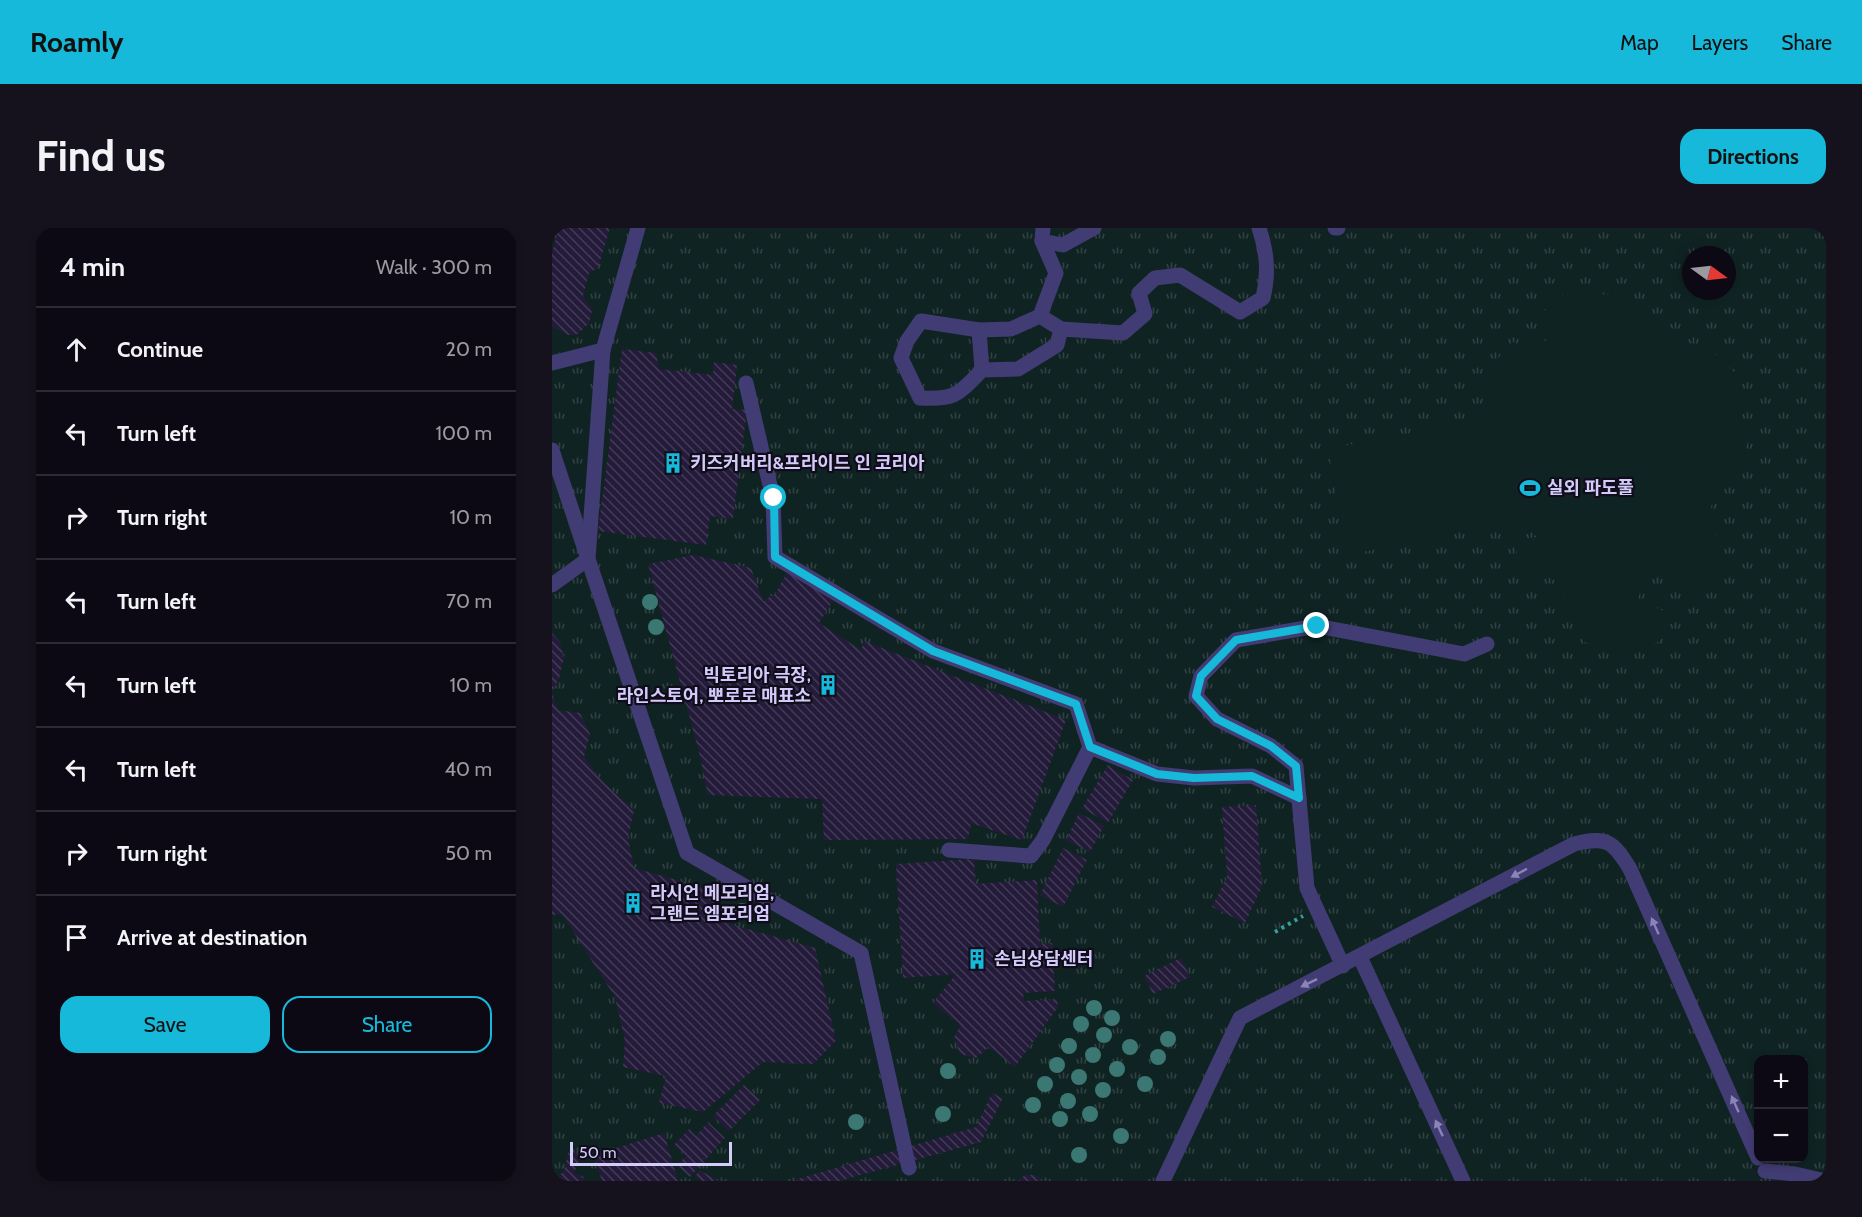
<!DOCTYPE html>
<html lang="en">
<head>
<meta charset="utf-8">
<style>
	:root { --surface:#0c0914; --page:#15121d; --text:#f1f3f6; --muted:#9a9aa0; --line:#2c2a34; --accent:#16b9da }
	body { margin:0; font-family:Cabin,"Noto Sans KR",sans-serif; background:var(--page); color:var(--text) }
	.controls { position:absolute; right:18px; bottom:18px; display:grid; overflow:hidden; border-radius:12px; box-shadow:0 3px 9px #0003 }
	.controls button { width:54px; height:54px; display:grid; place-items:center; padding:0; border:0; border-bottom:2px solid var(--line); background:var(--surface); color:var(--text); font:30px sans-serif }
	.compass { position:absolute; left:1130px; top:18px; width:54px; height:54px; border-radius:50%; background:var(--surface); box-shadow:0 3px 9px #0003; rotate:105deg }
	.scale { position:absolute; left:18px; bottom:15px; width:162px; box-sizing:border-box; padding-left:6px; border:3px solid #d3cbfa; border-top:0; font-size:16px; line-height:21px; white-space:nowrap; color:#d3cbfa; -webkit-text-stroke:4px #100c1a; paint-order:stroke }
	.stop { position:absolute; width:18px; height:18px; margin:-14px; border:4px solid #16b9da; border-radius:50%; background:#fff }
	.stop.end { background:#16b9da; border-color:#fff; box-shadow:0 2px 6px #0008 }
	.list { margin:0; padding:0; list-style:none }
	h2 { display:flex; justify-content:space-between; align-items:center; height:78px; margin:0; padding:0 24px; font-size:26px }
	h2 small { font-size:20px; font-weight:400; color:var(--muted) }
	.list li { display:grid; grid-template-columns:39px 1fr auto; gap:18px; align-items:center; box-sizing:border-box; height:84px; padding:0 24px; border-top:2px solid var(--line) }
	.list b { display:block; font-size:22px; white-space:nowrap }
	.list em { font-size:20px; font-style:normal; color:var(--muted) }
	.actions { display:flex; gap:12px; padding:18px 24px }
	.actions a { flex:1; padding:14px 0; border:2px solid var(--accent); border-radius:18px; text-align:center; font-size:21px; color:var(--accent) }
	.actions .main { background:var(--accent); color:#111 }
	.icon { flex:none; width:33px; height:33px; fill:none; stroke:currentColor; stroke-width:2; stroke-linecap:round; stroke-linejoin:round }
	.map { position:relative; flex:none; width:1274px; height:953px; overflow:hidden; border-radius:18px }
	header { display:flex; align-items:center; gap:36px; box-sizing:border-box; height:84px; padding:0 30px; background:var(--accent); color:#111 }
	header strong { font-size:28px }
	nav { display:flex; gap:33px; margin-inline-start:auto; font-size:21px }
	.intro { display:flex; align-items:center; justify-content:space-between; box-sizing:border-box; height:144px; padding:0 36px }
	h1 { margin:0; font-size:42px }
	.button { padding:15px 27px; border-radius:18px; background:var(--accent); color:#111; font-size:21px; font-weight:700 }
	main { display:flex; gap:36px; padding:0 36px }
	aside { flex:1; background:var(--surface); border-radius:18px; box-shadow:0 3px 9px #0003 }
	.map>svg:first-child { display:block }
	.park { fill:url(#park-tufts); fill-rule:evenodd }
	.pitch { fill:#102323 }
	.building { fill:url(#building-back-hatch) }
	.lines { fill:none; stroke-linecap:round; stroke-linejoin:round }
	.path { stroke:#38a0a0; stroke-width:4; stroke-dasharray:3 4.5; stroke-linecap:butt }
	.minor { stroke:#423c74; stroke-width:15 }
	.tree { fill:#3c7873 }
	.oneway { fill:#8a84b7 }
	.route { stroke:#16b9da; stroke-width:8 }
	.labels { text-anchor:middle; stroke-width:4.5; stroke-linejoin:round; paint-order:stroke }
	.poi-label { font-size:18px; font-weight:bold; fill:#d3cbfa; stroke:#100c1a; text-anchor:start }
</style>
</head>
<body>
<header>
<strong>Roamly</strong>
<nav><a>Map</a><a>Layers</a><a>Share</a></nav>
</header>
<div class="intro"><h1>Find us</h1><a class="button">Directions</a></div>
<main>
<aside>
<h2>4 min<small>Walk · 300 m</small></h2>
<ul class="list">
<li><svg class="icon" aria-label="ahead" viewBox="0 0 24 24"><path d="M12 20V5M6 11l6-6 6 6"/></svg><div><b>Continue</b></div><em>20 m</em></li>
<li><svg class="icon" aria-label="left" viewBox="0 0 24 24"><path d="M17 20v-9H6M10 6l-5 5 5 5"/></svg><div><b>Turn left</b></div><em>100 m</em></li>
<li><svg class="icon" aria-label="right" viewBox="0 0 24 24"><path d="M7 20v-9h11M14 6l5 5-5 5"/></svg><div><b>Turn right</b></div><em>10 m</em></li>
<li><svg class="icon" aria-label="left" viewBox="0 0 24 24"><path d="M17 20v-9H6M10 6l-5 5 5 5"/></svg><div><b>Turn left</b></div><em>70 m</em></li>
<li><svg class="icon" aria-label="left" viewBox="0 0 24 24"><path d="M17 20v-9H6M10 6l-5 5 5 5"/></svg><div><b>Turn left</b></div><em>10 m</em></li>
<li><svg class="icon" aria-label="left" viewBox="0 0 24 24"><path d="M17 20v-9H6M10 6l-5 5 5 5"/></svg><div><b>Turn left</b></div><em>40 m</em></li>
<li><svg class="icon" aria-label="right" viewBox="0 0 24 24"><path d="M7 20v-9h11M14 6l5 5-5 5"/></svg><div><b>Turn right</b></div><em>50 m</em></li>
<li><svg class="icon" aria-label="arrive" viewBox="0 0 24 24"><path d="M6 21V4h12l-3 4 3 4H6"/></svg><div><b>Arrive at destination</b></div></li>
</ul>
<div class="actions"><a class="main">Save</a><a>Share</a></div>
</aside>
<div class="map">
<svg width="1274" height="953" viewBox="0 0 1274 953">
	<defs>
		<pattern id="park-tufts" width="24" height="20" patternUnits="userSpaceOnUse" patternTransform="scale(1.5)"><rect width="24" height="20" fill="#102323"/><path d="M3 7l-1-3M5 7V3M7 7l1-3M15 17l-1-3M17 17v-4M19 17l1-3" fill="none" stroke="#324244"/></pattern>
		<pattern id="building-back-hatch" width="6" height="6" patternUnits="userSpaceOnUse" patternTransform="scale(1.5)"><rect width="6" height="6" fill="#231b39"/><path d="M-1 5l2 2M0 0l6 6M5-1l2 2" fill="none" stroke="#423b57"/></pattern>
	</defs>
	<rect width="100%" height="100%" fill="#100c1a"/>
	<path class="park" d="M0,0h1274v953h-1274zM1139,27h36v36h-36zM1206,832h46v98h-46z"/>
	<polygon class="pitch" points="1014,64 1062,67 1115,108 1160,123 1187,149 1185,186 1198,208 1187,242 1159,278 1164,301 1165,349 1144,359 1120,345 1093,345 1086,372 1116,385 1106,414 1070,426 1033,414 1003,352 978,344 964,329 966,312 985,309 973,298 957,302 938,298 795,327 776,221 936,190 934,144 960,114 985,122 1000,105 987,107 986,88"/>
	<g class="building">
		<polygon points="7,0 58,0 46,40 37,45 31,68 40,82 37,95 26,106 16,107 0,98 0,25"/>
		<polygon points="70,121 104,125 107,141 161,147 162,134 185,137 180,181 195,182 181,291 158,288 154,317 46,303"/>
		<polygon points="141,327 199,340 211,373 223,366 236,343 282,371 267,395 309,422 312,413 514,492 470,612 419,595 416,611 272,612 270,571 156,567 147,524 96,336"/>
		<polygon points="0,405 8,414 12,430 7,451 0,464"/>
		<polygon points="0,466 6,482 28,485 38,506 32,529 50,553 82,582 76,610 82,640 164,663 160,691 263,720 284,813 261,836 211,834 151,884 107,875 114,848 71,839 73,813 63,769 10,686 0,687"/>
		<polygon points="556,537 581,552 556,595 530,580"/>
		<polygon points="704,577 710,659 693,695 660,679 675,649 670,579"/>
		<polygon points="527,585 552,598 538,624 514,612"/>
		<polygon points="511,620 535,632 511,679 488,667"/>
		<polygon points="422,631 424,656 485,652 488,716 500,715 503,763 471,765 472,773 505,771 506,779 463,839 437,819 424,830 408,826 402,810 408,797 381,775 404,746 351,750 344,636"/>
		<polygon points="629,730 638,749 601,766 592,748"/>
		<polygon points="192,857 208,872 177,903 161,888"/>
		<polygon points="440,865 451,870 429,914 287,953 239,953 424,899"/>
		<polygon points="156,894 173,910 138,949 125,937 134,928 122,917 137,901 144,908"/>
		<polygon points="112,905 126,953 50,953 42,927"/>
		<polygon points="17,923 29,927 22,945 32,949 30,953 4,953 12,942"/>
		<polygon points="147,942 167,953 150,953 143,949"/>
		<polygon points="473,947 483,947 490,953 466,953"/>
	</g>
	<g class="lines">
		<polyline class="path" points="723,704 751,688"/>
		<g class="minor">
			<polyline points="86,0 51,122 36,331 135,625 309,725 357,940"/>
			<polyline points="491,0 490,13 511,17 542,0"/>
			<polyline points="783,0 786,0"/>
			<path d="M488,88l21,13 -4,16 -39,24 -36,1c-24,25 -27,30 -62,28l-19,-40 6,-17 14,-20 58,9 32,-1 29,-13 16,-43 -14,-32"/>
			<path d="M509,101l62,4 22,-19 -6,-21 16,-15 25,-3 60,37 23,-14c6,-25 4,-46 -4,-70"/>
			<polyline points="427,102 430,142"/>
			<polyline points="0,135 51,122"/>
			<polyline points="194,155 221,270 223,329 381,423 524,476 538,519"/>
			<polyline points="0,222 36,331 0,357"/>
			<polyline points="397,622 479,628 491,612 538,519 605,546 642,550 700,548 747,570"/>
			<polyline points="808,729 911,953"/>
			<polyline points="791,738 755,660 744,538 719,518 665,491 644,468 649,448 684,412 765,398 912,426 935,416"/>
			<polyline points="1213,943 1243,946 1273,953"/>
			<path d="M611,953l77,-163 334,-174c33,-8 39,-3 56,25l128,289"/>
		</g>
	</g>
	<g class="tree">
		<circle cx="98" cy="374" r="8"/>
		<circle cx="104" cy="399" r="8"/>
		<circle cx="190" cy="683" r="8"/>
		<circle cx="542" cy="780" r="8"/>
		<circle cx="560" cy="790" r="8"/>
		<circle cx="529" cy="796" r="8"/>
		<circle cx="552" cy="807" r="8"/>
		<circle cx="616" cy="811" r="8"/>
		<circle cx="517" cy="818" r="8"/>
		<circle cx="578" cy="819" r="8"/>
		<circle cx="541" cy="827" r="8"/>
		<circle cx="606" cy="829" r="8"/>
		<circle cx="505" cy="837" r="8"/>
		<circle cx="565" cy="841" r="8"/>
		<circle cx="396" cy="843" r="8"/>
		<circle cx="527" cy="849" r="8"/>
		<circle cx="493" cy="856" r="8"/>
		<circle cx="593" cy="856" r="8"/>
		<circle cx="551" cy="862" r="8"/>
		<circle cx="516" cy="873" r="8"/>
		<circle cx="481" cy="877" r="8"/>
		<circle cx="391" cy="886" r="8"/>
		<circle cx="538" cy="886" r="8"/>
		<circle cx="508" cy="891" r="8"/>
		<circle cx="304" cy="894" r="8"/>
		<circle cx="569" cy="908" r="8"/>
		<circle cx="527" cy="927" r="8"/>
	</g>
	<defs><path id="oneway-solid" d="M-6-.8H1V-3.2L6.5 0L1 3.2V.8H-6Z" transform="scale(1.5)"/></defs>
	<g class="oneway">
		<use href="#oneway-solid" transform="translate(967 645) rotate(152)"/>
		<use href="#oneway-solid" transform="translate(1103 698) rotate(-114)"/>
		<use href="#oneway-solid" transform="translate(757 755) rotate(154)"/>
		<use href="#oneway-solid" transform="translate(1183 876) rotate(-114)"/>
		<use href="#oneway-solid" transform="translate(887 900) rotate(-115)"/>
	</g>
	<g class="lines">
		<polyline class="route" points="222,270 223,329 381,423 524,476 538,519 605,546 642,550 700,548 747,570 744,538 719,518 665,491 644,468 649,448 684,412 765,398"/>
	</g>
	<defs>
		<g id="building-bare" transform="scale(1.62)"><path d="M-4-6H4V6H1V3H-1V6H-4ZM-2.5-4.3h1.7v1.8h-1.7ZM.8-4.3h1.7v1.8H.8ZM-2.5-1h1.7V.8h-1.7ZM.8-1h1.7V.8H.8Z" fill="#16b9da" stroke="#100c1a" stroke-width="2.5" paint-order="stroke"/></g>
		<g id="stadium-bare" transform="scale(1.62)"><path d="M0-5a6.5 5 0 1 0 0 10a6.5 5 0 1 0 0-10ZM-3.5-1.8h7v3.6h-7Z" fill="#16b9da" stroke="#100c1a" stroke-width="2.5" paint-order="stroke"/></g>
	</defs>
	<g fill-rule="evenodd">
		<use href="#building-bare" x="121" y="235"/>
		<use href="#stadium-bare" x="978" y="260"/>
		<use href="#building-bare" x="276" y="457"/>
		<use href="#building-bare" x="81" y="675"/>
		<use href="#building-bare" x="425" y="731"/>
	</g>
	<g class="labels">
		<g class="poi-label">
			<text x="138" y="241">키즈커버리&amp;프라이드 인 코리아</text>
			<text x="995" y="266">실외 파도풀</text>
			<text x="259" y="453" text-anchor="end">빅토리아 극장,<tspan x="259" dy="21">라인스토어, 뽀로로 매표소</tspan></text>
			<text x="98" y="671">라시언 메모리엄,<tspan x="98" dy="21">그랜드 엠포리엄</tspan></text>
			<text x="442" y="737">손님상담센터</text>
		</g>
	</g>
</svg>
<div class="controls">
<button>+</button>
<button>−</button>
</div>
<svg class="compass" viewBox="-18 -18 36 36"><path d="M0-13l5 13h-10z" fill="#e53935"/><path d="M0 13l5-13h-10z" fill="#9a9aa0"/></svg>
<div class="scale">50 m</div>
<div class="stop" style="left:222px;top:270px"></div>
<div class="stop end" style="left:765px;top:398px"></div>
</div>
</main>
</body>
</html>
